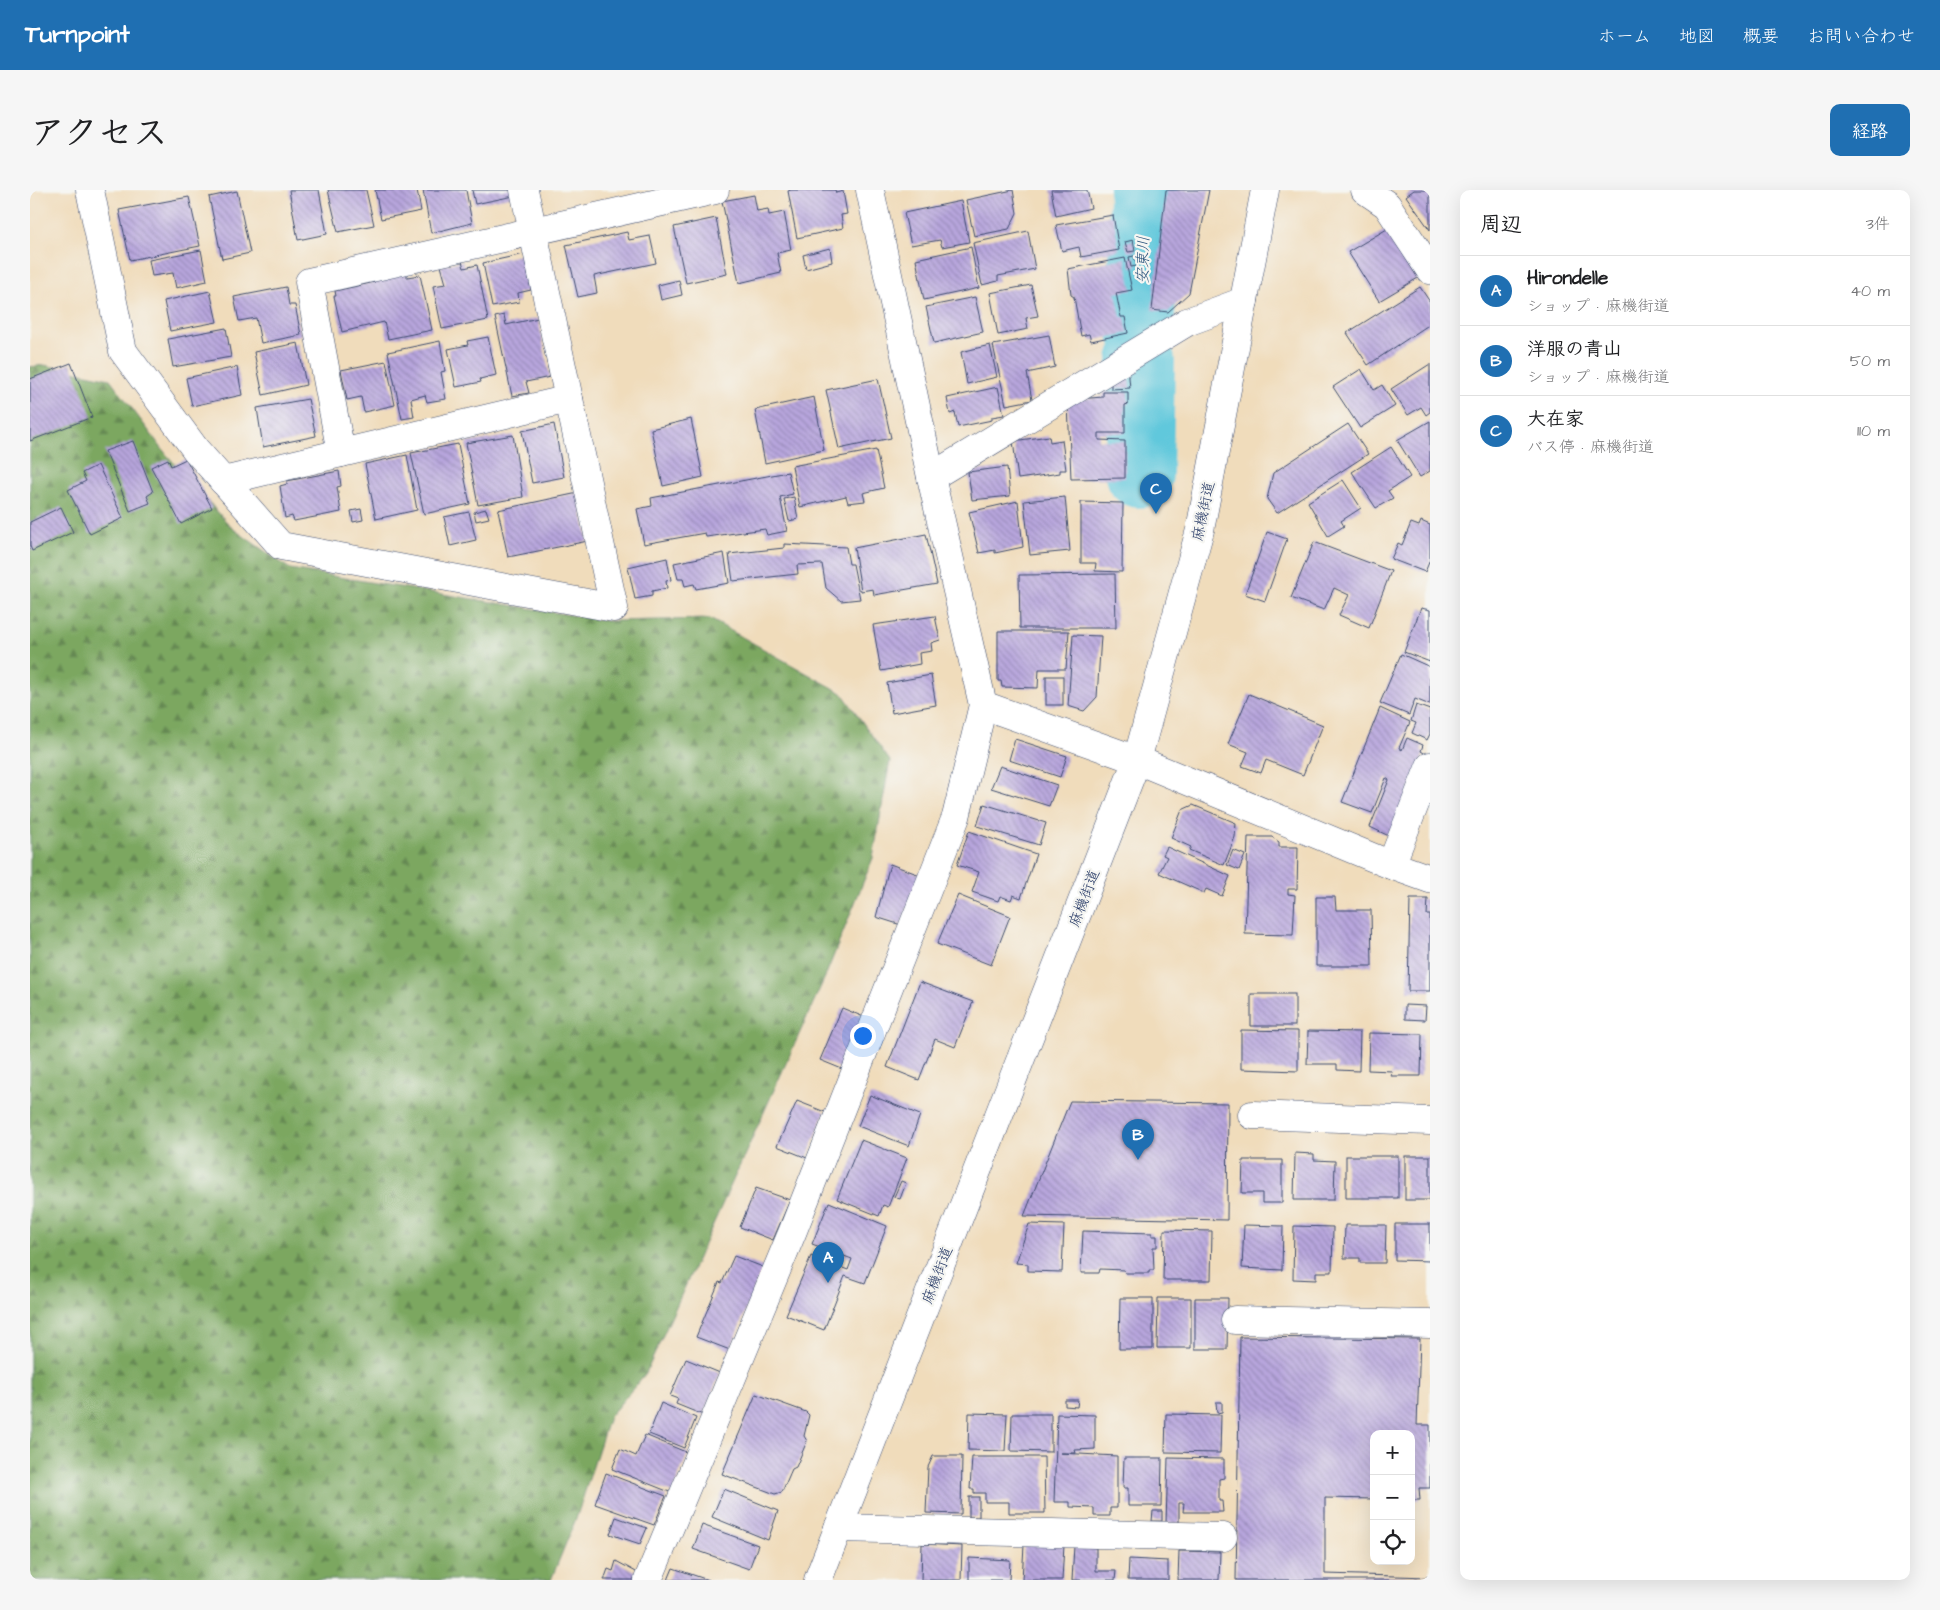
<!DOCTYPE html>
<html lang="ja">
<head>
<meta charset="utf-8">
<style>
	:root { --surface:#fff; --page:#f6f6f6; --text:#202124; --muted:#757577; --line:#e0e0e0; --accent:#1f6fb2 }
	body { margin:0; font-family:"Architects Daughter","Klee One",sans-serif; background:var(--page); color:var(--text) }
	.controls { position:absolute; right:15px; bottom:15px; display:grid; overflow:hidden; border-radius:10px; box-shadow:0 5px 20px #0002 }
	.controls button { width:45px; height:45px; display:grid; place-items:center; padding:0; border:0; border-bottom:1px solid var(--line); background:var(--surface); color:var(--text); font:25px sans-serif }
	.you { position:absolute; left:832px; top:845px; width:18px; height:18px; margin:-12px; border:4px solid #fff; border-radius:50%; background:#1a73e8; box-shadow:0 0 0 8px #1a73e833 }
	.badge { display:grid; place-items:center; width:32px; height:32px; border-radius:50%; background:var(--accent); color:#fff; font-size:16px; font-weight:700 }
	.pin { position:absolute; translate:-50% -41px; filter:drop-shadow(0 1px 2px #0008) }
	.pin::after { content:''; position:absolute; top:26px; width:18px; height:15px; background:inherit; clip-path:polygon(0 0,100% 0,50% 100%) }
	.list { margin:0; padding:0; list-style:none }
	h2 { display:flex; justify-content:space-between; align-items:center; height:65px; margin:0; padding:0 20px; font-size:21px }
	h2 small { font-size:16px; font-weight:400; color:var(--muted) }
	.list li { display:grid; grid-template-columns:32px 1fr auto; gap:15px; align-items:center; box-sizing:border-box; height:70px; padding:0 20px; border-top:1px solid var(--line) }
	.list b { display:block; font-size:19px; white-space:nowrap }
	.list p { margin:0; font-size:16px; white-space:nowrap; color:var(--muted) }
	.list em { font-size:16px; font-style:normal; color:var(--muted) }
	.icon { flex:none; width:28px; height:28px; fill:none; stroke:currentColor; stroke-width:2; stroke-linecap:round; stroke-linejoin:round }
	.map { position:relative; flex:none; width:1400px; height:1390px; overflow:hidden; border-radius:10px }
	header { display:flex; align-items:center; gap:30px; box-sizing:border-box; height:70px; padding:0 25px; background:var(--accent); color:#fff }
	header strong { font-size:24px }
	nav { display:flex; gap:28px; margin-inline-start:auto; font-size:18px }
	.intro { display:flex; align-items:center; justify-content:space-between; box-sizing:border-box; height:120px; padding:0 30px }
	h1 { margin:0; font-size:35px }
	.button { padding:12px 22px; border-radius:10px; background:var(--accent); color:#fff; font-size:18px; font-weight:700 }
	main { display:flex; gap:30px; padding:0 30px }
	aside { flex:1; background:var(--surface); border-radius:10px; box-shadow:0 5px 20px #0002 }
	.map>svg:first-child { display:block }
	.forest { fill:url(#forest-firs); stroke:#4c6b5f }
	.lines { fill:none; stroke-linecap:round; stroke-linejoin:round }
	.river { stroke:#60c8dc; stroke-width:68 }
	.building { fill:url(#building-back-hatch) }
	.minor-casing { stroke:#3b496c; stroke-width:29 }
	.tertiary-casing { stroke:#3b496c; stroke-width:29 }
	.minor { stroke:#fff; stroke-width:28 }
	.tertiary { stroke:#fff; stroke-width:28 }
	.labels { text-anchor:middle; stroke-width:4.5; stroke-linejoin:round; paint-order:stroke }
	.street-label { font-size:15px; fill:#1b2f5e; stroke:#f6f6f2 }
	.water-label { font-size:16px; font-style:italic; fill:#2c557e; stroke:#f6f6f2 }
</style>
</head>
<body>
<header>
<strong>Turnpoint</strong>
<nav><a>ホーム</a><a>地図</a><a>概要</a><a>お問い合わせ</a></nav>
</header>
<div class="intro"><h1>アクセス</h1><a class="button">経路</a></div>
<main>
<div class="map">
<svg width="1400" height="1390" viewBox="0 0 1400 1390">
	<defs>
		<pattern id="forest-firs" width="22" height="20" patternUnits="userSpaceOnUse" patternTransform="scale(1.25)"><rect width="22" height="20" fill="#7ca760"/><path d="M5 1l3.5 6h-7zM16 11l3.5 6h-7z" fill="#658852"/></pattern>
		<pattern id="building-back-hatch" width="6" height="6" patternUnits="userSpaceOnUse" patternTransform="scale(1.25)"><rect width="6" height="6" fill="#b8a6dd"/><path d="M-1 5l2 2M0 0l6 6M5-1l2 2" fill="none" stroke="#9588b6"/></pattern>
	</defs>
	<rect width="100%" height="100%" fill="#f6f6f2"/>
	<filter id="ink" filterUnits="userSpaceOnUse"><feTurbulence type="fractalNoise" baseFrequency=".02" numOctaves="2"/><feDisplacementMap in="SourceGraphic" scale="10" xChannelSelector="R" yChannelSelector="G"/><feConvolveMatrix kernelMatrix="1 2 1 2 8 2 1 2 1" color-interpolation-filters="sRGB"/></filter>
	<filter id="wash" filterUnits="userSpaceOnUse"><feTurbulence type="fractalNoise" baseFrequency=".0096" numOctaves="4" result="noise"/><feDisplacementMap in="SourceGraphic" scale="20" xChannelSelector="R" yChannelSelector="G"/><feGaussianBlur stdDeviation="1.12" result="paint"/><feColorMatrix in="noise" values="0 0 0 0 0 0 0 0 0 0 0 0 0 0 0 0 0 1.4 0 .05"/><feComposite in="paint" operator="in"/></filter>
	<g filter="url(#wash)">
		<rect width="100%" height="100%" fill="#f0dcbb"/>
		<polygon class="forest" points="14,175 80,189 136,264 202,338 260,379 577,431 680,429 812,503 860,571 843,668 795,787 616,1183 579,1227 547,1326 521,1390 0,1390 0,177"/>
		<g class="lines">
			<g class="river">
				<polyline points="1111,140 1113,0"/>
				<polyline points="1109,284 1111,171"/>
			</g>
		</g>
		<g id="blocks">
			<g class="building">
				<polygon points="259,0 289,0 297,44 268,50"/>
				<polygon points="298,0 336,0 344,35 308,42"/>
				<polygon points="345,0 387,0 391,21 351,29"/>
				<polygon points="393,0 436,0 442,33 401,43"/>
				<polygon points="442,0 482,0 484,6 445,14"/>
				<polygon points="761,0 805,0 806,3 813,1 817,24 811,25 813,38 767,48 758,1"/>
				<polygon points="983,0 987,23 979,39 944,46 936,10"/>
				<polygon points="1021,0 1057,0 1061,18 1026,26"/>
				<polygon points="1136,0 1179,0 1159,103 1138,122 1122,120"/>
				<polygon points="1384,0 1400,0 1400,40 1376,6"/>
				<polygon points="207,1 220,63 192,69 179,7"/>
				<polygon points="724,5 727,21 738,19 739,25 754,22 761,60 747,63 751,83 709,93 692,11"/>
				<polygon points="159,7 170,56 100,70 89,20"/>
				<polygon points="931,11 939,52 912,57 910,50 881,55 874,23"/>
				<polygon points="1083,25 1089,60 1051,67 1049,57 1032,61 1026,35"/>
				<polygon points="686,28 697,84 656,93 644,37"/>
				<polygon points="1357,39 1388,88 1349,111 1318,62"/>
				<polygon points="998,41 1005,79 968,86 968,91 952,95 943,53"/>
				<polygon points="597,42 599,50 620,46 626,73 564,86 567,103 548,107 536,55"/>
				<polygon points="1103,50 1105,61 1098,62 1095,52"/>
				<polygon points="941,57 949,98 894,110 886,69"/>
				<polygon points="800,58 802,72 776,79 773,65"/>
				<polygon points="171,60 177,91 146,98 143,83 122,86 119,70"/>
				<polygon points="494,64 501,100 488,103 489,112 462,117 453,73"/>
				<polygon points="1104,66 1107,76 1101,77 1099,67"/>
				<polygon points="1095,68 1102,100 1086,103 1091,127 1095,127 1098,143 1061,151 1059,144 1051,146 1044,107 1041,105 1038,79"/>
				<polygon points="432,71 434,78 447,75 458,130 412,139 403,96 416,94 411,76"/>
				<polygon points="377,83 377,87 390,85 402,140 358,149 354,132 312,142 304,106 306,106 305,101 345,92 345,90"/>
				<polygon points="649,90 652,105 631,110 628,95"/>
				<polygon points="1001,95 1008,126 996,128 998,139 968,145 960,103"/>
				<polygon points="256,97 259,115 265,115 271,145 231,153 226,128 209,131 204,107"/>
				<polygon points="1390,97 1400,112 1400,134 1338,175 1317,143"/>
				<polygon points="180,101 187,132 140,141 134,111"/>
				<polygon points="945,107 953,142 904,153 896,117"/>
				<polygon points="474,125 476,135 508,128 520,187 496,192 499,203 482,206 465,127"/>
				<polygon points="196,138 201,167 143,177 138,149"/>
				<polygon points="1019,145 1025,177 997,183 1002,210 976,215 963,155"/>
				<polygon points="458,147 466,185 450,189 451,192 426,197 418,159 438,155 437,151"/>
				<polygon points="410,151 415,181 411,182 416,209 397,212 395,205 381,209 384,227 372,229 358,162"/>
				<polygon points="268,153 276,195 233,205 224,162"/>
				<polygon points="960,155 967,187 937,194 931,162"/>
				<polygon points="356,171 365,215 334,222 331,207 317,210 311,180"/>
				<polygon points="41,173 62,227 0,251 0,189"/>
				<polygon points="1400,174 1400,222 1396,225 1391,217 1378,225 1361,199"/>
				<polygon points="207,177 212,205 162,216 156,188"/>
				<polygon points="1098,177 1100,198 1081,199 1081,187"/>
				<polygon points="1331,179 1344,200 1352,195 1365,216 1330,238 1303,197"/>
				<polygon points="848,189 861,248 809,259 796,200"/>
				<polygon points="968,197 974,225 962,227 962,230 928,237 925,222 920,224 917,208"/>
				<polygon points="1073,202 1098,202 1098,214 1095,215 1095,243 1069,243 1069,250 1095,251 1095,288 1041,289 1038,213 1048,209 1073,207"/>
				<polygon points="784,207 794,260 735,273 725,220"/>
				<polygon points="278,209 286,246 233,257 227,218"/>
				<polygon points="661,229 673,287 633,296 621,239"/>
				<polygon points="1400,231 1400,281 1390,287 1367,250"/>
				<polygon points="524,234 534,287 502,293 492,241"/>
				<polygon points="1318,234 1338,264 1247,323 1237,309 1243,283"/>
				<polygon points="483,245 493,307 448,315 436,253"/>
				<polygon points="1019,246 1020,252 1032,250 1036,280 1030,280 1030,283 988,289 983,251"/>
				<polygon points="103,251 123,302 117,306 120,313 100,321 75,261"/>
				<polygon points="428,254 440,314 394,324 381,263"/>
				<polygon points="1361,257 1380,287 1358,301 1363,308 1346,318 1322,282"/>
				<polygon points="846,260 854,298 833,303 835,311 818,313 816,306 770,317 762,276"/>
				<polygon points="377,265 387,320 346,329 335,274"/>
				<polygon points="138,269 141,276 156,269 182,318 151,334 121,277"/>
				<polygon points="68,275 93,328 60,344 38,300 56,291 52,283"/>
				<polygon points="977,277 980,306 942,310 938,282"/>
				<polygon points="309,281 311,296 307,297 311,322 264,331 262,326 255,328 250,296 257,294 257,291"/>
				<polygon points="758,282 763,304 750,307 757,341 737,345 735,339 676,347 675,343 614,354 607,319 622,316 621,308"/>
				<polygon points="1313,290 1331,318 1311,331 1314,336 1298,346 1278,312"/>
				<polygon points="548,303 558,351 478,367 468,320"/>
				<polygon points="764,307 768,329 759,331 754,309"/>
				<polygon points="1035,307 1040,361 1000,365 994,311"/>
				<polygon points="988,311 993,357 965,363 965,360 949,363 939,322"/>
				<polygon points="1051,312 1093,313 1092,382 1065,381 1066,373 1051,373"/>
				<polygon points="31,317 43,342 2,361 0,356 0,332"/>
				<polygon points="331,319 333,330 323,332 321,321"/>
				<polygon points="456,319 459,328 446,331 444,322"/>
				<polygon points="439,322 446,350 420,356 414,327"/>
				<polygon points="1391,331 1400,335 1400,370 1395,382 1361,369 1368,353 1372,355 1381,333 1389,336"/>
				<polygon points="1237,342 1257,349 1235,411 1215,404"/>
				<polygon points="896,344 907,394 844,405 843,399 831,401 824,358"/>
				<polygon points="1284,352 1361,381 1339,438 1309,425 1319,405 1304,398 1294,420 1261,408"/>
				<polygon points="754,354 816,357 819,374 823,374 830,409 811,411 796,398 792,374 767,375 768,384 703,391 699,364 754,358"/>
				<polygon points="694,363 699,393 666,399 664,394 655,396 653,389 648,389 644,373"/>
				<polygon points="637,368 641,390 636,391 637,398 622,401 622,406 605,409 598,377"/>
				<polygon points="1085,384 1086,438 990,438 989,385"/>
				<polygon points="1391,418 1400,420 1400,472 1374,462"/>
				<polygon points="905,426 910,450 901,453 902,461 889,463 890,474 851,481 843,435"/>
				<polygon points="968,441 1039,441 1036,479 1009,479 1008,498 972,497 971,491 968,491"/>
				<polygon points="1043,445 1071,446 1067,507 1054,521 1038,516"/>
				<polygon points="1371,464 1400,477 1400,515 1385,509 1379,525 1350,513"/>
				<polygon points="901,485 906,515 862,523 857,493"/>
				<rect x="1016" y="486" width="17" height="29"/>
				<polygon points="1219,504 1293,535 1273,585 1236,570 1231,583 1212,576 1218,562 1198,554"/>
				<polygon points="1386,515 1400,520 1400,544 1397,550 1382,543 1386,533 1381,531"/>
				<polygon points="1350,518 1380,532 1369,558 1372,560 1377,548 1393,555 1391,561 1394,563 1361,647 1340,637 1359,590 1356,588 1342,623 1312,612"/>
				<polygon points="985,549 1037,566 1030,587 979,570"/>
				<polygon points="970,576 1027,595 1019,616 961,598"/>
				<polygon points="954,614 1016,633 1009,655 947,636"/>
				<polygon points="1163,615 1206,633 1205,647 1194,675 1159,660 1161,657 1141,648 1152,620"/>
				<polygon points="939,641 1006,664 991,708 983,705 981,710 970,706 968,711 942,702 949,682 927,675"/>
				<polygon points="1218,647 1242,647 1249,652 1249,657 1268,657 1267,699 1258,699 1258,704 1265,705 1263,745 1215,744"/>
				<polygon points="1137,657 1200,686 1192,706 1176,699 1174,703 1129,683 1137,667 1133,665"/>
				<polygon points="1203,660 1215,665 1209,680 1197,675"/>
				<polygon points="860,674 890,685 871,735 846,727"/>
				<polygon points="928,705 980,726 961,775 907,754"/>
				<polygon points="1286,707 1305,707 1306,720 1341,720 1342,776 1286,776"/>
				<polygon points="1380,709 1398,709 1397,725 1400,725 1400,801 1378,801"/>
				<polygon points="890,792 943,812 925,857 905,849 889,890 857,877"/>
				<rect x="1221" y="804" width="44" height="32"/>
				<polygon points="1375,815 1396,816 1395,830 1375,829"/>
				<polygon points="812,818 834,827 812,879 790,870"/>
				<polygon points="1211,840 1268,841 1268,881 1211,879"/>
				<polygon points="1278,841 1330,842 1329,881 1307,880 1307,874 1277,874"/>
				<polygon points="1339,843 1392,844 1391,886 1361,886 1362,881 1338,880"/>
				<polygon points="840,905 890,925 879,956 828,936"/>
				<polygon points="767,911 795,922 777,968 747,956"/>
				<polygon points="1040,911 1198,913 1197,1030 994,1026"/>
				<polygon points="831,950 877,968 858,1017 853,1015 849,1026 807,1009"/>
				<polygon points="1265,963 1284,964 1284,970 1305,971 1304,1010 1264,1010"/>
				<rect x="1316" y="966" width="52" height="42"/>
				<rect x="1375" y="966" width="25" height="44"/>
				<polygon points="1213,970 1252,970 1252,1013 1232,1013 1232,1003 1212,1003"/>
				<polygon points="871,991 876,993 870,1009 864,1007"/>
				<polygon points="726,998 760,1010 743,1050 710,1037"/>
				<polygon points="799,1012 857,1036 835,1093 815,1086 794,1140 756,1125 781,1066 818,1080 822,1069 782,1054"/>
				<polygon points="999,1034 1034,1035 1032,1082 998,1081 998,1074 986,1073"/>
				<polygon points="1365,1034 1400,1034 1400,1071 1365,1070"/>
				<polygon points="1214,1035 1253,1036 1252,1080 1212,1078"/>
				<polygon points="1315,1035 1356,1035 1355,1073 1330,1073 1330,1068 1314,1068"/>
				<polygon points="1264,1036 1303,1037 1302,1082 1286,1082 1286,1090 1263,1089"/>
				<polygon points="1134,1040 1182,1041 1181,1090 1133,1090"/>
				<polygon points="1053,1041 1122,1043 1122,1046 1127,1046 1127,1057 1123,1057 1124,1080 1119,1080 1119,1083 1095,1083 1094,1080 1070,1079 1069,1083 1051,1083"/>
				<polygon points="704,1066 733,1077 700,1160 666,1147 689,1092 692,1093"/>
				<polygon points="1090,1108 1123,1108 1123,1159 1089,1159"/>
				<polygon points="1128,1108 1161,1108 1161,1158 1127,1158"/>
				<polygon points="1165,1108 1198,1108 1197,1159 1165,1159"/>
				<polygon points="1210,1147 1390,1149 1387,1235 1400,1235 1400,1298 1389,1298 1390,1310 1381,1310 1381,1244 1344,1244 1344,1309 1295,1308 1295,1384 1400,1387 1400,1390 1206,1390"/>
				<polygon points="656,1169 690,1183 673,1225 646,1214 648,1209 640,1206"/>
				<polygon points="726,1204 776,1222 779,1225 774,1246 777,1251 766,1277 762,1279 752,1302 745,1304 692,1284"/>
				<polygon points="1035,1210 1048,1210 1047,1217 1035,1216"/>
				<polygon points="1186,1212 1192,1212 1192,1222 1187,1223"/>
				<polygon points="631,1213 666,1228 654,1258 619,1244"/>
				<polygon points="939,1223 977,1224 975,1261 938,1260"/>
				<polygon points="982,1224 1021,1224 1021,1262 981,1261"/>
				<polygon points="1027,1224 1065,1225 1065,1259 1045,1260 1046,1263 1030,1263 1087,1266 1087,1318 1080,1318 1080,1326 1064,1326 1064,1318 1040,1317 1040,1312 1024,1312"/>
				<polygon points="1136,1224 1191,1225 1190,1263 1135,1262"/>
				<polygon points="615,1245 658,1263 642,1303 582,1279 590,1259 606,1266"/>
				<polygon points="903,1266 932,1266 931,1324 896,1323 898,1277"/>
				<polygon points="942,1267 1014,1267 1015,1323 979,1323 979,1312 955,1312 955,1303 944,1303 944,1299 940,1299"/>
				<polygon points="1094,1268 1132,1268 1131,1316 1098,1316 1098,1298 1093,1298"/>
				<polygon points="1138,1268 1194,1269 1194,1288 1189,1289 1189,1311 1192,1311 1193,1322 1153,1322 1154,1313 1149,1313 1149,1333 1136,1333"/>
				<polygon points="576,1283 636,1306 624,1335 565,1314"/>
				<polygon points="694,1299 748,1321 738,1350 682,1327"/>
				<rect x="939" y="1307" width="10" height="20"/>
				<polygon points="1123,1321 1132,1321 1132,1331 1122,1331"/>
				<polygon points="586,1327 617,1338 610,1354 580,1344"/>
				<polygon points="672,1335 728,1355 719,1379 663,1359"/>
				<polygon points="892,1354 932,1356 931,1390 891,1390"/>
				<polygon points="994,1355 1034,1355 1032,1390 992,1390"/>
				<polygon points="1044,1356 1066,1358 1066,1381 1086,1381 1085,1390 1042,1390"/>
				<polygon points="1149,1361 1190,1362 1189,1390 1148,1390"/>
				<polygon points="939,1368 980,1370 979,1390 939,1390"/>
				<polygon points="1099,1369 1138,1371 1138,1390 1098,1390"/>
				<polygon points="586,1371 608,1383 605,1390 574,1390 578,1379 583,1381"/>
				<polygon points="643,1378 678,1390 638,1390"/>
			</g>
		</g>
	</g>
	<g filter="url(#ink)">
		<use href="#blocks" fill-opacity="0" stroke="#3b496c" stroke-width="1"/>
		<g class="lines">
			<g class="minor-casing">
				<g id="minor">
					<polyline points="60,0 93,161 166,260 251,356 584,418 494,0"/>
					<polyline points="1335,0 1357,15 1400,80"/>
					<polyline points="311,263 279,92 685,0"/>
					<polyline points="901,287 1157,132 1214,111"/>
					<polyline points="193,291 539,209"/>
					<polyline points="953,515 1107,570 1361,675 1400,689"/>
					<polyline points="1361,675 1400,576"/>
					<polyline points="1222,925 1400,931"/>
					<polyline points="1205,1130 1400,1134"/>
					<polyline points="808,1338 1193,1347"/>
					<polyline points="618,1390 762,1043 926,627 953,515 901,287 840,0"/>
				</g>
			</g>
			<g class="tertiary-casing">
				<polyline id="tertiary" points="788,1390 1107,570 1170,340 1235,0"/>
			</g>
			<use href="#minor" class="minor"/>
			<use href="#tertiary" class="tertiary"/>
		</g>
	</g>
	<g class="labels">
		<g class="street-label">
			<text transform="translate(1173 321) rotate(-78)" y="5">麻機街道</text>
			<text transform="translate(1054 708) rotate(-69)" y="5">麻機街道</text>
			<text transform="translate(907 1085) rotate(-69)" y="5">麻機街道</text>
		</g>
		<g class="water-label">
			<text transform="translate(1112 70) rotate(-89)" y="6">安東川</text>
		</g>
	</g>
</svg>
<div class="controls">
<button>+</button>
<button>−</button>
<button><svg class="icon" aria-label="locate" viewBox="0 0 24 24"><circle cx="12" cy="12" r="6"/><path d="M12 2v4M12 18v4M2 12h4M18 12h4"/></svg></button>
</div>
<div class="you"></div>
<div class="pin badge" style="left:798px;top:1093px">A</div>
<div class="pin badge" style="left:1108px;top:970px">B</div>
<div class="pin badge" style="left:1126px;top:324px">C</div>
</div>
<aside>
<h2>周辺<small>3件</small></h2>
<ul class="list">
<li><span class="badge">A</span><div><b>Hirondelle</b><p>ショップ · 麻機街道</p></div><em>40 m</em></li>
<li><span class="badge">B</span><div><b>洋服の青山</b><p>ショップ · 麻機街道</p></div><em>50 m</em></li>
<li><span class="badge">C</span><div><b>大在家</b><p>バス停 · 麻機街道</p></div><em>110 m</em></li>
</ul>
</aside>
</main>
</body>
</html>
